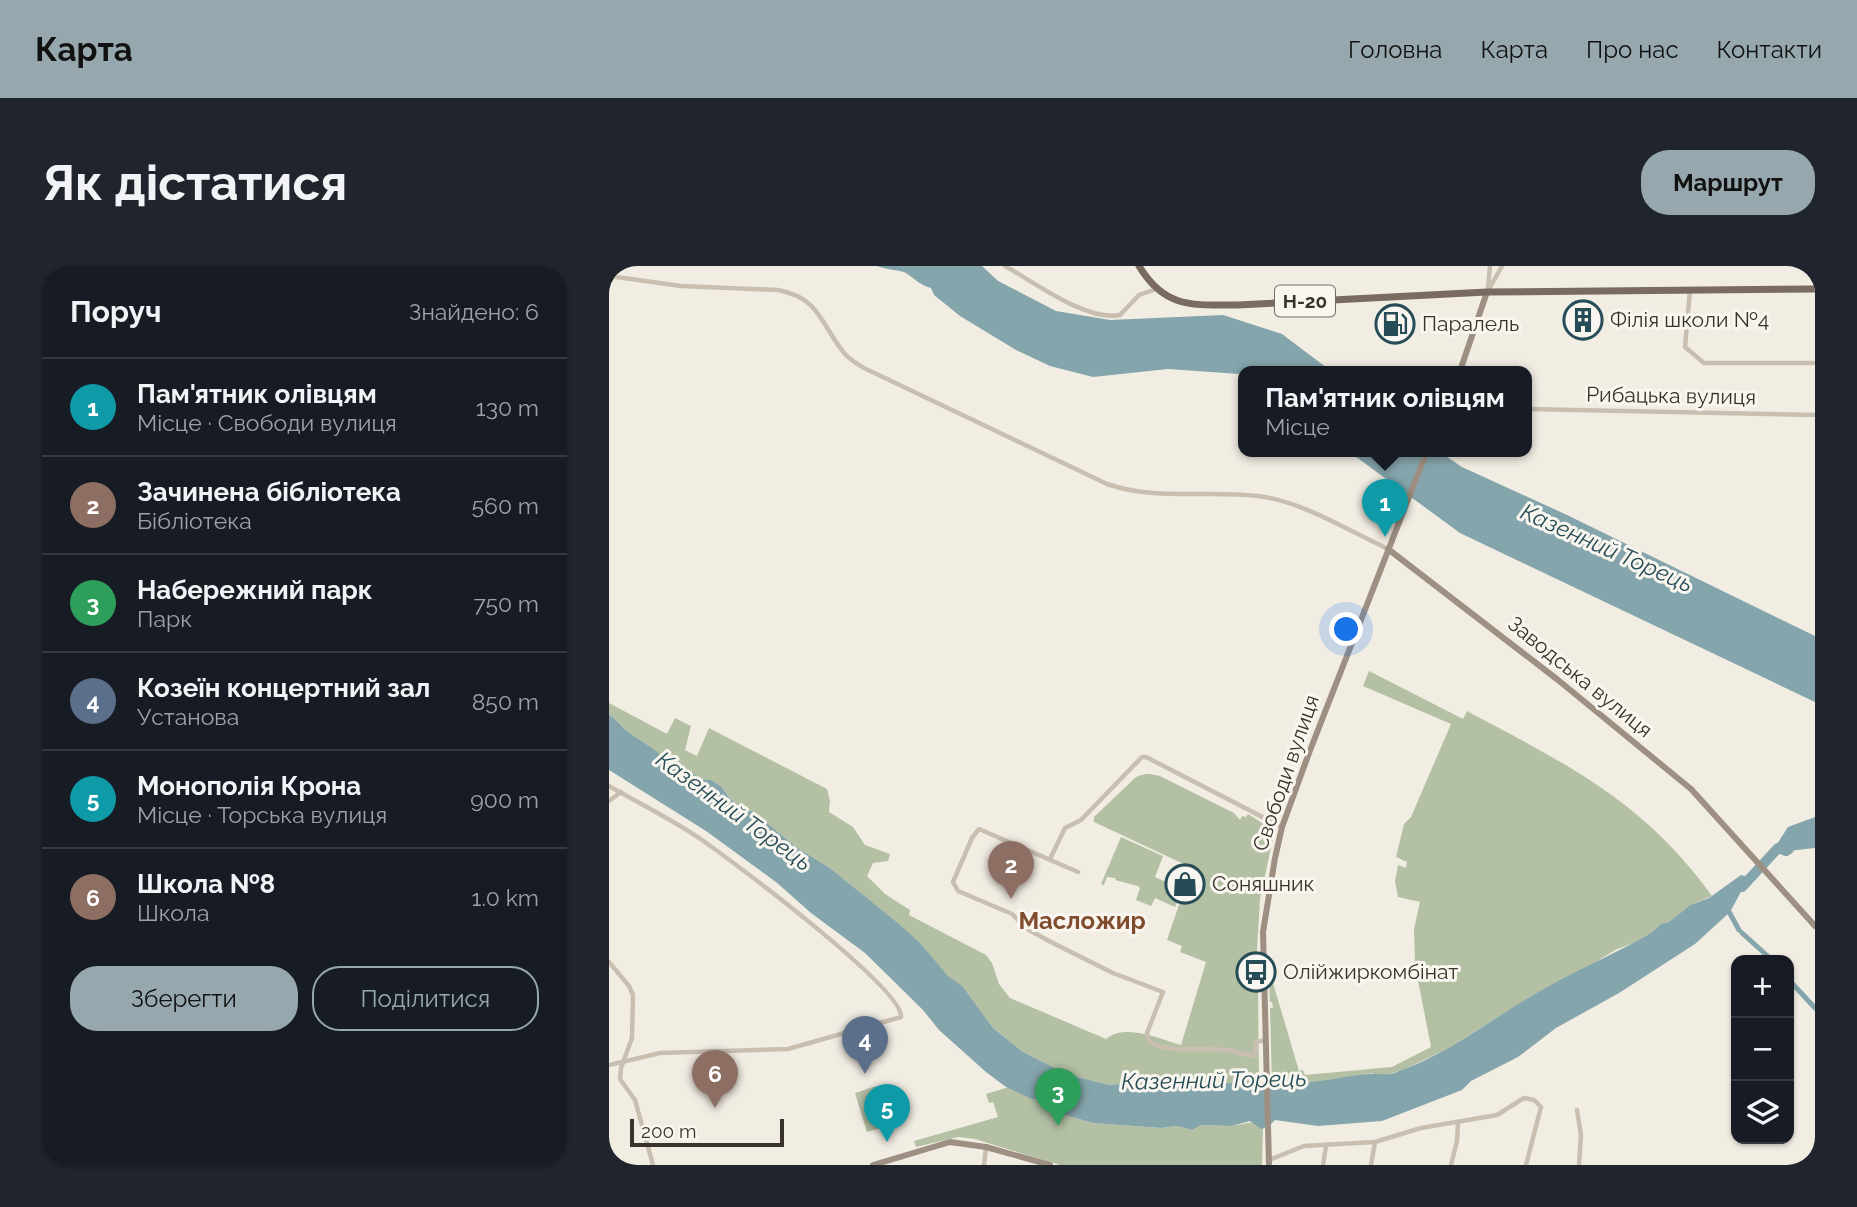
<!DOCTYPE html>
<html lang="uk">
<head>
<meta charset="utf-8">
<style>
	:root { --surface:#171b24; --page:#20242c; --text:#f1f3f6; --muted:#9ea1a6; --line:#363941; --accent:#96a8ae }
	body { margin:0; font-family:Raleway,sans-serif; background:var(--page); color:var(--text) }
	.controls { position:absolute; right:21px; bottom:21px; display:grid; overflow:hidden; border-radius:14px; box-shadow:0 2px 5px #0004 }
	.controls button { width:63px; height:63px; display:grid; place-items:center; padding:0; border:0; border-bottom:2px solid var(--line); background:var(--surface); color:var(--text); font:35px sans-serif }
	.scale { position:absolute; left:21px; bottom:18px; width:154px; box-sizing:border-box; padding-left:7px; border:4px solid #39322d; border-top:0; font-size:19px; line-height:24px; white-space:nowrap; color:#39322d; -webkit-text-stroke:5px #f9f6ef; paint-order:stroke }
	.you { position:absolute; left:738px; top:364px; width:24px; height:24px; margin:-18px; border:5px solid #fff; border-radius:50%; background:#1a73e8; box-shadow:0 0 0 10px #1a73e833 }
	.badge { display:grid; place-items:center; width:46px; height:46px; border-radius:50%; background:var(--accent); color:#fff; font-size:23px; font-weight:700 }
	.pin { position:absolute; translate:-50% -58px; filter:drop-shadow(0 2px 4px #0008) }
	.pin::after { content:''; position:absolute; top:37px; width:24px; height:21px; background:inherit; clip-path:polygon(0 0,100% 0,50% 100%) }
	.popup { position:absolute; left:629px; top:100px; width:294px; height:91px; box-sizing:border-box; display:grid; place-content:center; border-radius:14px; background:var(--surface); filter:drop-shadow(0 2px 5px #0005); font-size:23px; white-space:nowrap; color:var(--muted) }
	.popup b { font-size:26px; color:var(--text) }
	.popup::after { content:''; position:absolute; left:50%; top:100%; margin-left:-14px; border:14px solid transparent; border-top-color:var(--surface) }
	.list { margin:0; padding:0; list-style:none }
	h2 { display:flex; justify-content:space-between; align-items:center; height:91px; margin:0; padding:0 28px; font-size:30px }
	h2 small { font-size:23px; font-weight:400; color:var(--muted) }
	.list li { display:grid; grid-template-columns:46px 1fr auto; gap:21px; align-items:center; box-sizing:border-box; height:98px; padding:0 28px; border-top:2px solid var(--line) }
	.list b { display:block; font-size:26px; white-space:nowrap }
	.list p { margin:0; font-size:23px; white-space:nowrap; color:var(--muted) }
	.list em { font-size:23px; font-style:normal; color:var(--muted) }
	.actions { display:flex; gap:14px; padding:21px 28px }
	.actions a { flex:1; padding:16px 0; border:2px solid var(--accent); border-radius:28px; text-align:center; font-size:24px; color:var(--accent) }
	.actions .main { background:var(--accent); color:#111 }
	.icon { flex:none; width:38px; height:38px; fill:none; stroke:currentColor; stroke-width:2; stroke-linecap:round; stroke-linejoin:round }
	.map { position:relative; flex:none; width:1206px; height:899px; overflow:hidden; border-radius:28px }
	header { display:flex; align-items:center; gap:42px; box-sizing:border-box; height:98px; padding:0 35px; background:var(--accent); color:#111 }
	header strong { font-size:33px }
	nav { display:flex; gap:38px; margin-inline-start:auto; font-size:24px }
	.intro { display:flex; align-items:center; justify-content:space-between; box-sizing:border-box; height:168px; padding:0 42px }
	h1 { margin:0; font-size:49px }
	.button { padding:18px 32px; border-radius:28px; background:var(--accent); color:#111; font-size:24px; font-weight:700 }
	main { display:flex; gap:42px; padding:0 42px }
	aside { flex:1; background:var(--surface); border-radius:28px; box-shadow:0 2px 5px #0004 }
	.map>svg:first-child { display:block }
	.green { fill:#b3c0a4 }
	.water { fill:#85a5ac }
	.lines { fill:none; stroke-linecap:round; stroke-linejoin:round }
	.canal { stroke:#85a5ac; stroke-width:5 }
	.river { stroke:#85a5ac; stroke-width:10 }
	.street { stroke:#c9bfb0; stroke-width:4.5 }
	.secondary { stroke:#9d8f81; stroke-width:6 }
	.primary { stroke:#796b60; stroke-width:7 }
	.labels { text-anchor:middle; stroke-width:6; stroke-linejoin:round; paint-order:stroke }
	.shield { fill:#f9f6ef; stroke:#736d67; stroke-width:2 }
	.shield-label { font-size:19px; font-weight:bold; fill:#39322d }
	.poi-label { font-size:21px; fill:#39322d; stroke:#f9f6ef; text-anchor:start }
	.street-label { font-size:21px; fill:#39322d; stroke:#f9f6ef }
	.water-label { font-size:23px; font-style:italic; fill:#264d57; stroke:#f9f6ef }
	.quarter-label { font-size:24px; font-weight:bold; fill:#804c2e; stroke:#f9f6ef }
</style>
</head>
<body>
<header>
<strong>Карта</strong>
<nav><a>Головна</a><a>Карта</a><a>Про нас</a><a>Контакти</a></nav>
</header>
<div class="intro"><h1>Як дістатися</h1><a class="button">Маршрут</a></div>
<main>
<aside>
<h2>Поруч<small>Знайдено: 6</small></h2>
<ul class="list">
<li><span class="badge" style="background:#0f9aa8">1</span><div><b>Пам'ятник олівцям</b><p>Місце · Свободи вулиця</p></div><em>130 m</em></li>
<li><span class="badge" style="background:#8d6e63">2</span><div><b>Зачинена бібліотека</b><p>Бібліотека</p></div><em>560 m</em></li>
<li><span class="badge" style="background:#2e9e5b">3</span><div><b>Набережний парк</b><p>Парк</p></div><em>750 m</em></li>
<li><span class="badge" style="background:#5c6f8a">4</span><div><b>Козеїн концертний зал</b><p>Установа</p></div><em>850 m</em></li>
<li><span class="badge" style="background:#0f9aa8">5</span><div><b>Монополія Крона</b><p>Місце · Торська вулиця</p></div><em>900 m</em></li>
<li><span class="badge" style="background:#8d6e63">6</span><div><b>Школа №8</b><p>Школа</p></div><em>1.0 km</em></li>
</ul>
<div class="actions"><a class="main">Зберегти</a><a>Поділитися</a></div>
</aside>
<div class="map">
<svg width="1206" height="899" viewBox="0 0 1206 899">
	<rect width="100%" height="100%" fill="#f2ede3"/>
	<g class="green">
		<path d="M760,405l94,48 4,-8c99,53 177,90 245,185l-22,9 -21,17 -8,2 -10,9 -16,9 -20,8 -27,17 -55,28 -86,54 -44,21 -22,6 -9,-3 -56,10 -44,3 -2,-78h3l-1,-6h-2l-1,-19h4l26,88 4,-1 2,5 87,-8 39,-20 -16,-82 -1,-36 6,-27 -22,-5 -3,-16 3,-16 8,3 1,-6 -11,-5 8,-33 7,-7 40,-93 -88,-38z"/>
		<path d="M0,437l58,31 8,-16 16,8 -6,24 12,6 12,-28 118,61 3,12 -1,11 24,15 12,18 25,9 -2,7 -15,2 -6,13 18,18 25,16 -1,5 77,40 6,8 7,21 11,14 96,41c20,-16 53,0 75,6l25,-83 -26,-10 2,-6 -15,-6 16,-47 2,1 7,-17 -7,-4 3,-7 -94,-44v-5l41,-39c9,-6 16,-4 25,-2l74,37 6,7 2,-4 4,1 2,-3 23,15 -2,3 4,6 -13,61 -4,68 -2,3 4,12 1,103 -7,-3 -110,5h-17l-7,-3 -8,1 -41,-10 -46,-23 -30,-24 -31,-41 -14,-11 -50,-53 -68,-55 -34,-21 -42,-35 -10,-3 -14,-10 -9,-13 -10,-6h-10l-28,-23h-10c-11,-11 -25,-17 -37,-27 -7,-5 -9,-11 -17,-15z"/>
		<polygon points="512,571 554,590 546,611 566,620 565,626 570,632 566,641 546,632 542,640 527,634 531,622 529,620 506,614 507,612 498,611 495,619 492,618"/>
		<polygon points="267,820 279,860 258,866 246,827"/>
		<polygon points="400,821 425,834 434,830 440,841 449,847 484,857 552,862 568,860 583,864 592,859 623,860 644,856 654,862 653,899 451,899 366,873 349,871 307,881 305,875 389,851 384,836 380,837 377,828"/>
	</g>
	<g class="water">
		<path d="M268,0h105l16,15 58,30 54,9 113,-5 59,19 49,37h-88v6l-4,-3 -71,-5 -75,8 -43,-11 -34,-16 -56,-34 -26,-21 -3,-7c-11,-3 -16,-9 -25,-15 -5,-3 -20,-3 -29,-7z"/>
		<polygon points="739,185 829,185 853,201 958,249 1206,370 1206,436 851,267"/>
		<path d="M0,449c8,4 10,10 17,15 12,10 26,16 37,27h10l28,23h10l10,6 9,13 14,10 10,3 42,35 34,21 68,55 22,20 28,33 14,10 31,42 30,24 46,23 41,10 8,-1 7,3h17l110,-5c15,8 32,2 47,1 24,-1 46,-7 69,-9 9,-1 16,2 26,-1 51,-17 93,-51 139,-78 39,-23 80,-40 118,-62l10,-9 8,-2 21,-17 19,-7 32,-23 8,2 -19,35 -35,32 -76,49 -63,35 -38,29 -47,24 -9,9 -80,31 -64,5 -43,-6 -7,7 -7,2 -11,-8 -18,5 -31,-1 -9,5 -15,-4 -16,2 -68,-5 -35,-10 -10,-6 -5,-11 -9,4 -28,-13 -20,-15 -47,-42 -16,-20 -58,-57 -54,-40 -35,-31 -70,-51 -97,-61z"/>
		<polygon points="1206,551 1206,582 1170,586 1168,578 1179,561"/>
	</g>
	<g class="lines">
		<g class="canal">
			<polyline points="1118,642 1130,664"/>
			<polyline points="1133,667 1163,694"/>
			<polyline points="1180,714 1206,742"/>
		</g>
		<polyline class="river" points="1133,621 1169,582 1177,585 1180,583"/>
		<g class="street">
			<path d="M396,0c29,16 82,56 115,49l19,-20 17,-6"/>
			<path d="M0,10l72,10 97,4c43,8 43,36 67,64 5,6 13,10 19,14l243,116c49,17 100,6 151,12 46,6 89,34 130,53"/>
			<polyline points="879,22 881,0"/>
			<polyline points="1081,24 1076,81 1095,97 1206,97"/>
			<polyline points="879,25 893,0"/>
			<polyline points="918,143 1206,149"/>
			<path d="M0,520c31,18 64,34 93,54 30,21 202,149 199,177l-113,32 -128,4 -51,12"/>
			<polyline points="0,535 12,526"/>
			<polyline points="441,593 456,562 472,554 533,491 537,491 673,561"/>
			<path d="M469,606l-99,-43 -7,9 -19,44 5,9 54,23 15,15 24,13 62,31 50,19 -16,41c1,7 2,10 9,12 22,8 49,2 72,5 9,1 18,6 27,5l1,-13 10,-2"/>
			<polyline points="0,696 20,720 24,729 23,772 12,802 11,813 26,834 44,899"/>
			<polyline points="968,844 972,869 970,899"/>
			<polyline points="660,894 695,880 766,876 812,862 888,849 915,832 925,834 932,841 917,899"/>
			<polyline points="375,899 377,881"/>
			<polyline points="714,899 717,880"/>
			<polyline points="762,899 766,876"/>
			<polyline points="842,899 848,875 849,856"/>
		</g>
		<g class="secondary">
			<polyline points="851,105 878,26"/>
			<polyline points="779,283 949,414 1082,523 1206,660"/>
			<polyline points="264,899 341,876 377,881 441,899"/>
			<polyline points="660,899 654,666 666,592 673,561 700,487 818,185"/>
		</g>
		<path class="primary" d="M530,0c26,43 54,39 99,39l249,-13 328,-3"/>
	</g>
	<defs>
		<g id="building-ring" transform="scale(2.0125)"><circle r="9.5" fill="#f9f6ef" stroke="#264d57" stroke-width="1.5"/><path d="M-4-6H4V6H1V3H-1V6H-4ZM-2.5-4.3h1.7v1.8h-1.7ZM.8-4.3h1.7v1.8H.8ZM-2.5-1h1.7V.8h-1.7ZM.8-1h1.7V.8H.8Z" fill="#264d57"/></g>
		<g id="fuel-ring" transform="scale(2.0125)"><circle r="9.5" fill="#f9f6ef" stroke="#264d57" stroke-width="1.5"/><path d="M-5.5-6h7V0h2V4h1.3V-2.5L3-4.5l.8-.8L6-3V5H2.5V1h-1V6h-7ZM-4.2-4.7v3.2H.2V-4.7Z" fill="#264d57"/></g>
		<g id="shop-ring" transform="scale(2.0125)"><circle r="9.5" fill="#f9f6ef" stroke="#264d57" stroke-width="1.5"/><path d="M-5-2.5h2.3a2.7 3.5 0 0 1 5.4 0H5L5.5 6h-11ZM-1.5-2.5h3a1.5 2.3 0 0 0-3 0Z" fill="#264d57"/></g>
		<g id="bus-ring" transform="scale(2.0125)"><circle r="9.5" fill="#f9f6ef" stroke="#264d57" stroke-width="1.5"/><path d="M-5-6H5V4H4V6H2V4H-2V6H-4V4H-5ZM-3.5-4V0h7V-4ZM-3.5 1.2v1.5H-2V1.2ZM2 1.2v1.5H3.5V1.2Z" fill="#264d57"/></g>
	</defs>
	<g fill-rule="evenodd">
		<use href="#building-ring" x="974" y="54"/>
		<use href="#fuel-ring" x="786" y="58"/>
		<use href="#shop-ring" x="576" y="618"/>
		<use href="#bus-ring" x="647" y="706"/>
	</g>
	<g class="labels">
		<rect class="shield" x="666" y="19.5" width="60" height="31" rx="5"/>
		<g class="shield-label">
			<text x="696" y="42">Н-20</text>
		</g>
		<g class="poi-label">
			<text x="1001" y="61">Філія школи №4</text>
			<text x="813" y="65">Паралель</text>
			<text x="603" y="625">Соняшник</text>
			<text x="674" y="713">Олійжиркомбінат</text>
		</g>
		<g class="street-label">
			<text transform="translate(1062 130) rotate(1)" y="7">Рибацька вулиця</text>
			<text transform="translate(971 411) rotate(39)" y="7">Заводська вулиця</text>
			<text transform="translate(677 507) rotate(-71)" y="7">Свободи вулиця</text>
		</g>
		<g class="water-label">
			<text transform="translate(998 282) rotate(24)" y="8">Казенний Торець</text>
			<text transform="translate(125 545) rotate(36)" y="8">Казенний Торець</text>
			<text transform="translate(605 814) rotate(-1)" y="8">Казенний Торець</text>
		</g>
		<g class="quarter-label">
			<text x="473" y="663">Масложир</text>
		</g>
	</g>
</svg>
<div class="controls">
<button>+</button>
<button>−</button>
<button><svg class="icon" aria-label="layers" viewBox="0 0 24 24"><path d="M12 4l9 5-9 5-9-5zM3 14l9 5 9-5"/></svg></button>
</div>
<div class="scale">200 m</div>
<div class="you"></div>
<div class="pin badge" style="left:776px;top:271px;background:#0f9aa8">1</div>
<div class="popup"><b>Пам'ятник олівцям</b>Місце</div>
<div class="pin badge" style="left:402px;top:633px;background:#8d6e63">2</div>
<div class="pin badge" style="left:449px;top:860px;background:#2e9e5b">3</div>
<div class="pin badge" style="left:256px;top:808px;background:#5c6f8a">4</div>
<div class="pin badge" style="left:278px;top:876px;background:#0f9aa8">5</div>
<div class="pin badge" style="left:106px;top:842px;background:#8d6e63">6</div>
</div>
</main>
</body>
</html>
